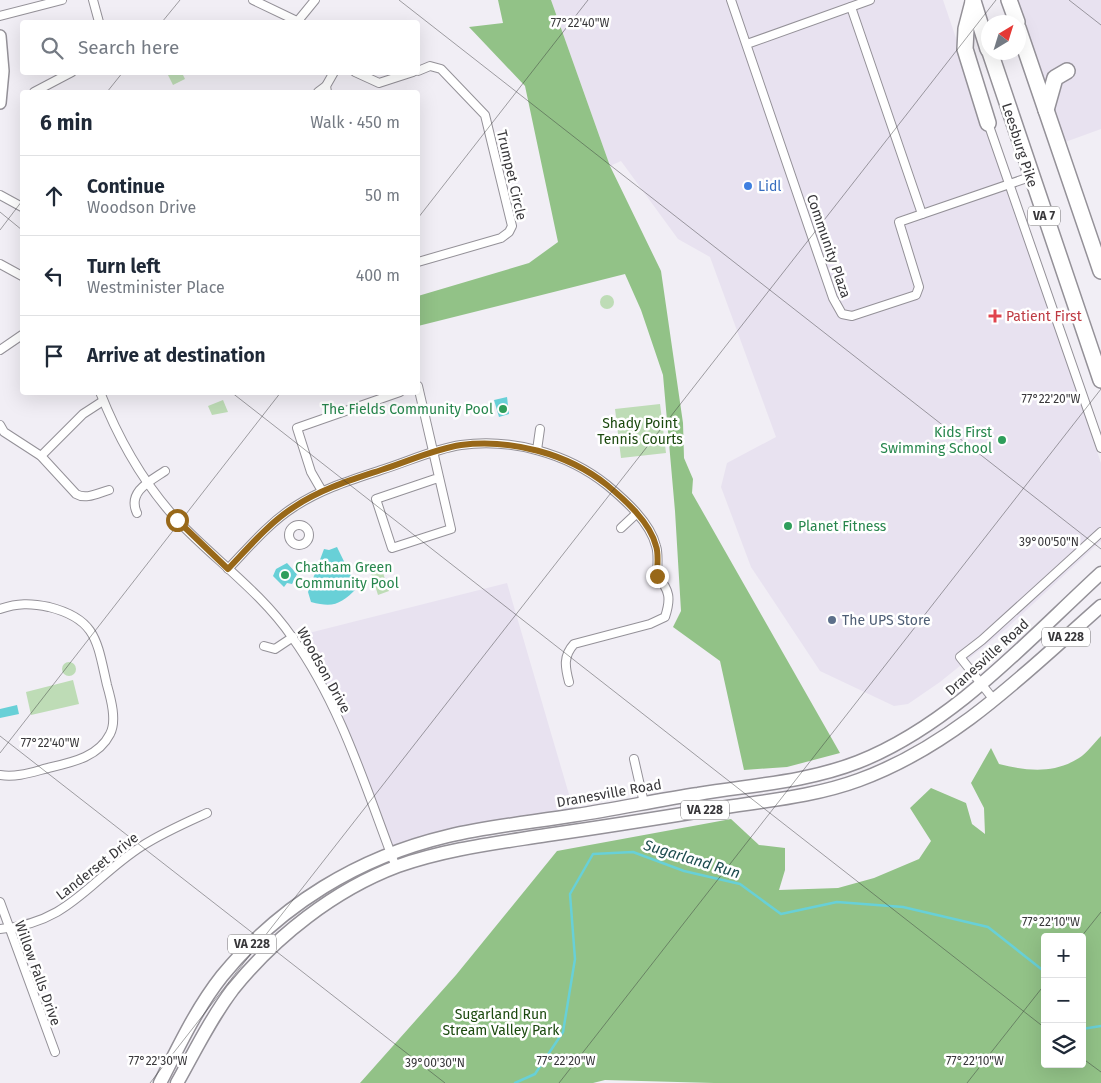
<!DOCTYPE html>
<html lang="en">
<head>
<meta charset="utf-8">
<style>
	:root { --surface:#fff; --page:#f6f6f7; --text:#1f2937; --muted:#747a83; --line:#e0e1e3 }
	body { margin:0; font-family:"Fira Sans",sans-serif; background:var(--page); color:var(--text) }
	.controls { position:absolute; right:15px; bottom:15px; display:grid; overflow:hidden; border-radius:5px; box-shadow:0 5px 20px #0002 }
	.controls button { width:45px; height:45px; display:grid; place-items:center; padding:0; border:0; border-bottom:1px solid var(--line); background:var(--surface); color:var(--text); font:25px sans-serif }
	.compass { position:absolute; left:981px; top:15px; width:45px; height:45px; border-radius:50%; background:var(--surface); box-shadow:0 5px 20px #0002; rotate:38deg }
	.stop { position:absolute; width:15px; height:15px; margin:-11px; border:4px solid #986819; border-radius:50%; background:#fff }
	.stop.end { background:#986819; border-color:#fff; box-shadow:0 1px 5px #0008 }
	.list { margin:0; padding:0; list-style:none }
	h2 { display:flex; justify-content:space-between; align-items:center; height:65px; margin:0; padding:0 20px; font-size:21px }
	h2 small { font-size:16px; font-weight:400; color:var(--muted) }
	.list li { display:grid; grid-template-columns:32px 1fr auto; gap:15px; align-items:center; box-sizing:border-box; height:80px; padding:0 20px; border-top:1px solid var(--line) }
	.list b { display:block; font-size:19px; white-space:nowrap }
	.list p { margin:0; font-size:16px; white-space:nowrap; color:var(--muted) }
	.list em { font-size:16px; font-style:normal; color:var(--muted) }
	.icon { flex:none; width:28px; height:28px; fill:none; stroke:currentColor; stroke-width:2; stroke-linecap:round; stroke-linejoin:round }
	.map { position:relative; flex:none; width:1101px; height:1083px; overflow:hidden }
	.search { position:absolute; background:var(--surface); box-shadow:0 5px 20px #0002; left:20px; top:20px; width:400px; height:55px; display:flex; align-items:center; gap:12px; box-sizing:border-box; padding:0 18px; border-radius:5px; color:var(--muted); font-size:19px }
	.panel { position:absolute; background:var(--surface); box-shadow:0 5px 20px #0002; left:20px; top:90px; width:400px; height:305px; border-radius:5px }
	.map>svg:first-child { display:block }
	.built { fill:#e8e2f0 }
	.green { fill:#bedcb6 }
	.forest { fill:#92c287; fill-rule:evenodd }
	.water { fill:#68d0d7 }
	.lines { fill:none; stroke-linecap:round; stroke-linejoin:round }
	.stream { stroke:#68d0d7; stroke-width:2.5 }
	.street-casing { stroke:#949198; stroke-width:10 }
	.secondary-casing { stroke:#949198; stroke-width:14 }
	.primary-casing { stroke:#949198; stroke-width:15 }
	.highway-casing { stroke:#949198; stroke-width:18 }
	.street { stroke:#fff; stroke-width:8 }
	.secondary { stroke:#fff; stroke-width:11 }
	.primary { stroke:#fff; stroke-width:12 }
	.highway { stroke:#fff; stroke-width:15 }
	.route { stroke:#986819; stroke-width:6 }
	.ticks { fill:none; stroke:#38373a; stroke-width:1; stroke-opacity:0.45 }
	.shop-dot { fill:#3f7fe0; stroke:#fff; stroke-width:2 }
	.health-dot { fill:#e0444e; stroke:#fff; stroke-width:2 }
	.leisure-dot { fill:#2e9e5b; stroke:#fff; stroke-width:2 }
	.service-dot { fill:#5c6f8a; stroke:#fff; stroke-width:2 }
	.labels { text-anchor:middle; stroke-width:5; stroke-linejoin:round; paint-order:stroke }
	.shield { fill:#fff; stroke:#747375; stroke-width:1 }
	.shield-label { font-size:12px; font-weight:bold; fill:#38373a }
	.street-label { font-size:14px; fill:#38373a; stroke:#fff }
	.shop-label { font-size:14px; fill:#366cbe; stroke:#fff; text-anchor:start }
	.health-label { font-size:14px; fill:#be3a42; stroke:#fff; text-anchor:start }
	.leisure-label { font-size:14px; fill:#27864d; stroke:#fff; text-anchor:end }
	.park-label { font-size:14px; fill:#1b490e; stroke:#fff }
	.service-label { font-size:14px; fill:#4e5e75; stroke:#fff; text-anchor:start }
	.water-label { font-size:15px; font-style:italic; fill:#1d4c4f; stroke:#fff }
	.ticks-label { font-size:12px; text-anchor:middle; fill:#38373a; stroke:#fff; stroke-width:5; stroke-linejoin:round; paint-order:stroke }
</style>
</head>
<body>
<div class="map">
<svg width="1101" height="1083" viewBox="0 0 1101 1083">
	<rect width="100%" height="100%" fill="#f1eef5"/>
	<g class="built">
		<polygon points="551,0 943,0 1101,463 1101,541 1007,628 940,682 908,704 894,706 820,671 751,567 721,487 727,463 776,437 710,257 678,239 621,161 610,166"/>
		<polygon points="1009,0 1101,0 1101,129 1057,145"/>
		<polygon points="507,583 575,815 390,853 337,720 293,637"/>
	</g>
	<g class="green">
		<polygon points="167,73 182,73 185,79 173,85"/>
		<circle cx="607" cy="302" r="7"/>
		<polygon points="223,400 228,412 212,415 208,406"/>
		<polygon points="660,404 666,453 621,458 615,409"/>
		<polygon points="382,570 389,591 378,595 371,573"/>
		<circle cx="69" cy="669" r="7"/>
		<polygon points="73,680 79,704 31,715 26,692"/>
	</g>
	<g class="forest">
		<polygon points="498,0 551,0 610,166 661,271 683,423 684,458 693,479 692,493 840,753 787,767 744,770 720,661 673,627 681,611 675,511 663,375 641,310 625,274 418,326 418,296 529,263 558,242 525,86 469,27 503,23"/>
		<path d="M1101,736v347h-387l-109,-3 -12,3h-233l96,-108 101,-124 174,-32 28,26 26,3v22l-6,20 59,-2 36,-10 45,-19 12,-18 -21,-33 21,-20 35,15 6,21 13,10 -1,-26 -13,-25 20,-35 8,16c28,7 55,10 80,-6 8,-5 15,-15 22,-22zM1045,937h37v127h-37z"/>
	</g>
	<g class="water">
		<polygon points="507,397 509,414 499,417 494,400"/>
		<path d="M337,547l20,41c-16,16 -23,20 -46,14l-3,-10 16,-43 5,1z"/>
		<polygon points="287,563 297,574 292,584 287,583 284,587 273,576 276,569"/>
		<polygon points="17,705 19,714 0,718 0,709"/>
	</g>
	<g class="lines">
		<g class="stream">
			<polyline points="1082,1029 1101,1026"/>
			<polyline points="515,1083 535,1074 563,1032 575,959 570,894 593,854 633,852 684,871 740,884 781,914 837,902 903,907 988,927 1045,972"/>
		</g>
		<g class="street-casing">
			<g id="street">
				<polyline points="93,0 99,22"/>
				<polyline points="253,0 299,22"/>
				<polyline points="731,0 833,298 842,314 852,316 916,295 919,287 899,222 1030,177"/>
				<polyline points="851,7 922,214"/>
				<polyline points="0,16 62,0"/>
				<polyline points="297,22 315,0"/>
				<polyline points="747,44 870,0"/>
				<polyline points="418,71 430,66 441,69 485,115 512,226 509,232 501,238 418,262"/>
				<polyline points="355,72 379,83 413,72"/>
				<polyline points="34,92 72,72"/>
				<polyline points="318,92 326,86"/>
				<polyline points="327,92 326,86 334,72"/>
				<polyline points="988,123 1101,448"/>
				<polyline points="0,195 22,207"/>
				<polyline points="0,264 22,276"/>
				<polyline points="0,350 22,335"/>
				<polyline points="418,386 451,529 392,548 376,499 438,478"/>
				<path d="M100,392c18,46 45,93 78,129 37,39 83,71 114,116 49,68 74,152 104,230"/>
				<path d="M0,425l4,7 37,24 35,38c10,6 22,-1 33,-4"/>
				<polyline points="537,450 540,429"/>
				<polyline points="41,456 83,414 103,401"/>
				<polyline points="322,491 311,472 297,428 400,392"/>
				<path d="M137,513c-10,-21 13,-32 28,-42"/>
				<circle cx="299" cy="535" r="10"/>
				<polyline points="621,528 636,514"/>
				<path d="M228,569c21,-22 41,-46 66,-62 27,-18 57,-27 87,-37 26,-8 53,-21 80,-25 50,-7 106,8 146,40 18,15 43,37 49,61 3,9 1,21 1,30 13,14 14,23 8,41l-15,7 -76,20c-11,12 -9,23 -5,38"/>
				<path d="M0,609c17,-6 31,-6 49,-2 48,12 48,35 58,78 4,14 10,36 3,49 -11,22 -36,28 -58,33 -17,4 -34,11 -52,8"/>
				<polyline points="264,646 275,649 293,637"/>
				<polyline points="994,700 960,657 982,640 1101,532"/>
				<polyline points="634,759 644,803"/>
				<polyline points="0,902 55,1052"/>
				<path d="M0,929c70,-6 89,-49 142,-83 20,-13 43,-23 65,-33"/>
			</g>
		</g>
		<g class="secondary-casing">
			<polyline id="secondary" points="0,36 3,71 0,103"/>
		</g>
		<g class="primary-casing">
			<g id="primary">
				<path d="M160,1083c19,-37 36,-74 62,-107 58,-71 137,-119 226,-140 42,-10 85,-14 128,-21 41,-6 81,-15 122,-21 53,-9 109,-12 160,-32 94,-37 169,-121 243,-189"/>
				<path d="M177,1083c18,-32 34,-65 56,-94 42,-52 101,-99 165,-123 48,-17 99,-23 149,-31 56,-8 112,-17 167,-26 48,-8 99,-12 145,-29 96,-35 167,-108 242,-174"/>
			</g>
		</g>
		<g class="highway-casing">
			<g id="highway">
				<polyline points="1009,0 1017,22"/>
				<polyline points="973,1 988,49"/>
				<polyline points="973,2 966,29 965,49 988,123"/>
				<polyline points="1018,28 1101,271"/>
				<polyline points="990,52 1101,380"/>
				<polyline points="1046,110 1055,78 1067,71"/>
			</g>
		</g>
		<use href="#street" class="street"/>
		<use href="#secondary" class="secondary"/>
		<use href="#primary" class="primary"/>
		<use href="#highway" class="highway"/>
	</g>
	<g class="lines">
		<path class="route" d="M177,520l51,49c21,-22 41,-46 66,-62 27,-18 57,-27 87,-37 26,-8 53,-21 80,-25 50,-6 106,8 146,40 18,15 43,37 49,61 3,8 1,21 1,30"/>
	</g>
	<path class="ticks" d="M399,0l702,549M1069,0l32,25M162,22l18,-22M107,92l16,-20M0,212l22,18M418,218l170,-218M0,230l22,-29M231,392l814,636M0,736l445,347M0,753l281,-361M1081,937l20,-25M1082,1058l19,14M150,1083l846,-1083M559,1083l542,-694M967,1083l78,-99"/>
	<circle class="shop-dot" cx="748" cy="186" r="5"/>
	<path class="health-dot" d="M992.5 308.5h5v5h5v5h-5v5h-5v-5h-5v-5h5z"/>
	<g class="leisure-dot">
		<circle cx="503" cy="409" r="5"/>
		<circle cx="1002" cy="440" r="5"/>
		<circle cx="788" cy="526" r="5"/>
		<circle cx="285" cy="575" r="5"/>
	</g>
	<circle class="service-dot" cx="832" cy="620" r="5"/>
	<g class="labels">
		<g class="shield">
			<rect x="1028" y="206.5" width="32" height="19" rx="4"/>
			<rect x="1042" y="627.5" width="48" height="19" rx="4"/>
			<rect x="681" y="800.5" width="48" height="19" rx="4"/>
			<rect x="228" y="934.5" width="48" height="19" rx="4"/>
		</g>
		<g class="shield-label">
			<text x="1044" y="220">VA 7</text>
			<text x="1066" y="641">VA 228</text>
			<text x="705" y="814">VA 228</text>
			<text x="252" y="948">VA 228</text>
		</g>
		<g class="street-label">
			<text transform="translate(1020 145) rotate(72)" y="5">Leesburg Pike</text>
			<text transform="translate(512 175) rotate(77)" y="5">Trumpet Circle</text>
			<text transform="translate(829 246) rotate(71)" y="5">Community Plaza</text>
			<text transform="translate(987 657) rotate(-42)" y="5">Dranesville Road</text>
			<text transform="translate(324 670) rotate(61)" y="5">Woodson Drive</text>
			<text transform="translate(609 793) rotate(-10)" y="5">Dranesville Road</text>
			<text transform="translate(97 866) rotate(-38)" y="5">Landerset Drive</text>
			<text transform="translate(38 973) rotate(70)" y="5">Willow Falls Drive</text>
		</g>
		<g class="shop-label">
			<text x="758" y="191">Lidl</text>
		</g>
		<g class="health-label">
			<text x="1006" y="321">Patient First</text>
		</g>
		<g class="leisure-label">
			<text x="493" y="414">The Fields Community Pool</text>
			<text x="992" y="437">Kids First<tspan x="992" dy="16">Swimming School</tspan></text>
			<text x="798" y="531" text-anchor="start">Planet Fitness</text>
			<text x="295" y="572" text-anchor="start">Chatham Green<tspan x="295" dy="16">Community Pool</tspan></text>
		</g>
		<g class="park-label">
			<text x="640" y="428">Shady Point<tspan x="640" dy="16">Tennis Courts</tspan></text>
			<text x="501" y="1019">Sugarland Run<tspan x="501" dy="16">Stream Valley Park</tspan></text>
		</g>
		<g class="service-label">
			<text x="842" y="625">The UPS Store</text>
		</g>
		<g class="water-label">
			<text transform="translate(692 859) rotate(17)" y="5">Sugarland Run</text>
		</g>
	</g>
	<g class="ticks-label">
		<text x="580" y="27">77°22'40"W</text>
		<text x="1051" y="403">77°22'20"W</text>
		<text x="1049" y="546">39°00'50"N</text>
		<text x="50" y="747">77°22'40"W</text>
		<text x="1051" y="926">77°22'10"W</text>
		<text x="158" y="1065">77°22'30"W</text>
		<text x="566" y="1065">77°22'20"W</text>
		<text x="975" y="1065">77°22'10"W</text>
		<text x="435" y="1067">39°00'30"N</text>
	</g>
</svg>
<div class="controls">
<button>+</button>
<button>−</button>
<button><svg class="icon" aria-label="layers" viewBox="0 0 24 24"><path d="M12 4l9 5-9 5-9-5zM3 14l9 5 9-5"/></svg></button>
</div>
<svg class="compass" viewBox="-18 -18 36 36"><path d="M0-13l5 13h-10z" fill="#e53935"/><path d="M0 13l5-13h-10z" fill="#747a83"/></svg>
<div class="stop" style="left:177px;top:520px"></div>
<div class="stop end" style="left:657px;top:576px"></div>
<div class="search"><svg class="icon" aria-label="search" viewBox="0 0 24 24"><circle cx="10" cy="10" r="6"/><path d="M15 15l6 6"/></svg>Search here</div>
<section class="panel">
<h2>6 min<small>Walk · 450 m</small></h2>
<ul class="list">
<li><svg class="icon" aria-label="ahead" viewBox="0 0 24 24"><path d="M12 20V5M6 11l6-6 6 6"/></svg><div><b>Continue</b><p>Woodson Drive</p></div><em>50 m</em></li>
<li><svg class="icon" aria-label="left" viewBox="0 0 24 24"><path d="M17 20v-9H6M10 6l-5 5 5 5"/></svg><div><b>Turn left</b><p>Westminister Place</p></div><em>400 m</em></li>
<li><svg class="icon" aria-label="arrive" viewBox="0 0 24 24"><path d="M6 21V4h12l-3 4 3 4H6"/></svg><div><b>Arrive at destination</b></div></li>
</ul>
</section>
</div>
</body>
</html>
